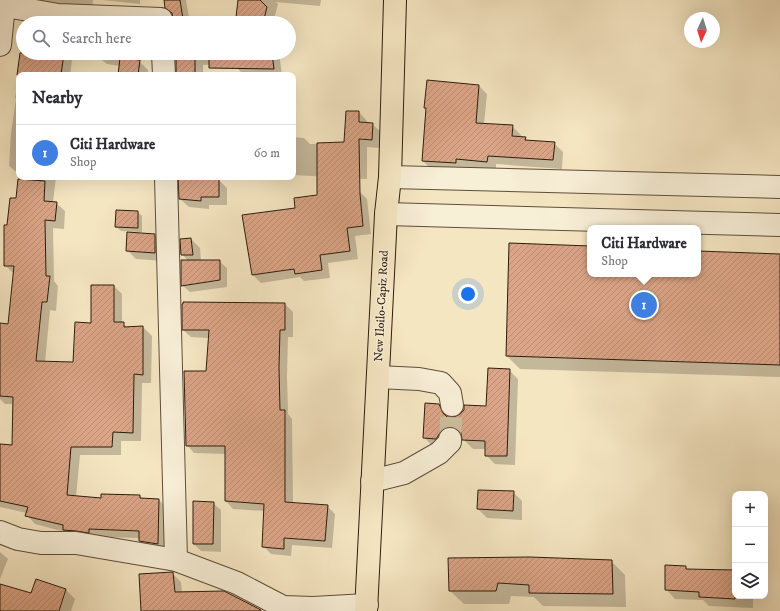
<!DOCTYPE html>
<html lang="en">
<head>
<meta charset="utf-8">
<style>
	:root { --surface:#fff; --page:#f7f7f7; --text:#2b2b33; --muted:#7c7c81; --line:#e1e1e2; --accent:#8f2418 }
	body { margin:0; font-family:"IM FELL DW Pica",serif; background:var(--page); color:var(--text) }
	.controls { position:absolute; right:12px; bottom:12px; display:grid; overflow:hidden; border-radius:8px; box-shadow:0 4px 16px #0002 }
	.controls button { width:36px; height:36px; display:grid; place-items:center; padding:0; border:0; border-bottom:1px solid var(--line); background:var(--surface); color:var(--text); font:20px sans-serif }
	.compass { position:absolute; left:684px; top:12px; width:36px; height:36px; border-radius:50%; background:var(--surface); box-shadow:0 4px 16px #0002; rotate:184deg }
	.you { position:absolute; left:468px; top:294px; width:14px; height:14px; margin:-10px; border:3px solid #fff; border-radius:50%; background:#1a73e8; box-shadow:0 0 0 6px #1a73e833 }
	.badge { display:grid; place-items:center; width:26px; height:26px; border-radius:50%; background:var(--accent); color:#fff; font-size:13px; font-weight:700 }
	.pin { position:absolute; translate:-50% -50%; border:2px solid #fff; box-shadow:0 1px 4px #0006 }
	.popup { position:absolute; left:587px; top:225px; width:114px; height:52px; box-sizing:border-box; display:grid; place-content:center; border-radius:8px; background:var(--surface); filter:drop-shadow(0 1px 3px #0005); font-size:13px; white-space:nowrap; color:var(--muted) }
	.popup b { font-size:15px; color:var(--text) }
	.popup::after { content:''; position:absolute; left:50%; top:100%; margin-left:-8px; border:8px solid transparent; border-top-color:var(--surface) }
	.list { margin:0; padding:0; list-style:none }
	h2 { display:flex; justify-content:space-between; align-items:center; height:52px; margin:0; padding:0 16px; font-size:17px }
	h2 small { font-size:13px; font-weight:400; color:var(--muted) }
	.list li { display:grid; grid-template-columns:26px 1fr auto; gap:12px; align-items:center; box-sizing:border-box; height:56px; padding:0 16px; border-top:1px solid var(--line) }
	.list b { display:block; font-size:15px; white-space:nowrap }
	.list p { margin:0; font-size:13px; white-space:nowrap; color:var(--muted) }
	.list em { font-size:13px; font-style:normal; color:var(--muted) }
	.icon { flex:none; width:22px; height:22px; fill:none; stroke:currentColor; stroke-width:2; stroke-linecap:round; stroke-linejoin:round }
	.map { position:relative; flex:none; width:780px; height:611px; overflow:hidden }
	.search { position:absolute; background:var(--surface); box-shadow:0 4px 16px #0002; left:16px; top:16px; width:280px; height:44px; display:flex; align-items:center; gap:10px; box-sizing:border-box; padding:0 14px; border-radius:22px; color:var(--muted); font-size:15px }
	.panel { position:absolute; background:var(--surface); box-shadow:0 4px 16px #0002; left:16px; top:72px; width:280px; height:108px; border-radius:8px }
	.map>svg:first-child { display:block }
	.shadow { fill:#0003 }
	.building { fill:url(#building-hatch); stroke:#2c1c0d }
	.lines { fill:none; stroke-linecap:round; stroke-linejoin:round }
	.minor-tunnel { stroke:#cdbe9e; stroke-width:22; stroke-dasharray:22 11; stroke-linecap:butt }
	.minor-casing { stroke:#5e4e3a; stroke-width:24 }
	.highway-casing { stroke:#2c1c0d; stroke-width:24 }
	.minor { stroke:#f8efd7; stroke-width:22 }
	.highway { stroke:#f5e6c2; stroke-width:22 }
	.labels { text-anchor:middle; stroke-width:3; stroke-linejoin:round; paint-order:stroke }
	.street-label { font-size:12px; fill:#2c1c0d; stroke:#f8efd7 }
</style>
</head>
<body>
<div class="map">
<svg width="780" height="611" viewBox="0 0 780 611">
	<defs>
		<pattern id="building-hatch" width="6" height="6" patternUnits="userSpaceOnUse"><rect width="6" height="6" fill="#dba587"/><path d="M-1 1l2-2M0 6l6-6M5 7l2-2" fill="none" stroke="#bc8d73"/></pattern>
	</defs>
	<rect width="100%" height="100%" fill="#f5e6c2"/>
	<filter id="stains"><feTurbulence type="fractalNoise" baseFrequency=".005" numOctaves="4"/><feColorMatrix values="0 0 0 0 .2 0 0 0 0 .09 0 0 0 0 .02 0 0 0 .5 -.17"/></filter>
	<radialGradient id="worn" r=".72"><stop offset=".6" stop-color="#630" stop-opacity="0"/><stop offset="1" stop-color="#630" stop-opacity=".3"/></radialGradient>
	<g class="shadow">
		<polygon points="42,0 93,0 92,12 50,8"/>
		<polygon points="103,0 140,0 140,4"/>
		<polygon points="165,0 186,0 190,23 237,21 239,0 321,0 320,6 276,2 278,4 273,23 174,23 173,14 166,7"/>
		<polygon points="23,34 23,53 73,53 70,75 19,75 19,174 9,166 11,133 16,99 15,98 20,69"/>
		<polygon points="103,53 123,53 122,59 139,61 148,70 148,75 119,75 120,66 107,64 102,60"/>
		<polygon points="177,53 279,53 282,75 241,75 241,72 237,68 237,63 203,65 203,75 177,75"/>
		<polygon points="479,86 487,94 484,124 512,126 521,135 521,137 525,138 528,141 554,143 563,152 562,169 496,164 496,170 464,167 464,171 432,170 423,161 427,109 425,108"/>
		<polygon points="359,112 367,121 367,123 372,124 381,132 380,148 367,147 367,179 293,175 293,137 304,138 310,144 345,143"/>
		<polygon points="19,177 56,177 53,202 56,203 65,211 64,229 53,228 54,281 58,286 56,311 50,310 45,362 74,363 92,324 114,286 122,294 122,323 128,328 143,327 152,336 151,383 142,383 141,441 121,441 121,455 80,455 76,497 102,499 140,496 143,499 159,500 167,508 167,552 149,549 140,541 140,538 98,537 72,539 65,532 35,524 27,515 27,513 0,507 0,445 13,446 14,404 5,404 0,399 0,324 9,325 14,274 5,265 8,226 17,200"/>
		<polygon points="179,177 211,177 211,180 219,180 227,188 227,205 209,205 209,209 189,207 180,199"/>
		<polygon points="359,191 367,199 371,234 355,236 358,259 328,263 330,278 304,281 300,277 261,283 253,275 296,209"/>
		<polygon points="138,212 142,216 142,232 121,231 116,227"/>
		<polygon points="155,235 164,245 164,261 136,259 127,250"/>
		<polygon points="191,239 200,248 201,261 219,261 227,268 227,287 190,292 182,285 188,261 182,254"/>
		<polygon points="590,247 590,274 698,274 698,252 780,255 780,377 520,369 507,356"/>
		<polygon points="184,303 285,304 293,312 293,337 288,337 287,376 288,414 292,419 293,503 327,506 335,514 332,548 292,545 291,556 271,554 263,546 265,511 233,509 226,501 226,454 194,453 187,445 207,372 209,338 191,337 183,330"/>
		<polygon points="509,370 518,379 515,465 495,464 486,455 486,449 473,449 463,439 462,436 453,437 433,447 424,437 439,405 448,414 449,418 454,418 487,407"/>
		<polygon points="513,492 522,501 522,520 487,518 478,509"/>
		<polygon points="213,503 221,510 221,552 201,551 194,544"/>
		<polygon points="0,552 8,559 0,579"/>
		<polygon points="611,561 625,575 626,607 543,606 534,597 511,596 509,604 464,604 450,591"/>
		<polygon points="685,567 688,570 735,571 735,596 753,596 753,608 709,606 703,600 675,599 666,589"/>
		<polygon points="172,573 181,582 182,593 224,592 261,611 142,611"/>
		<polygon points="36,580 66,590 75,599 71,611 0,611 0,585 31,595"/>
	</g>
	<g class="building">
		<polygon points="164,0 180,0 183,19 188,19 188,22 219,21 219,23 174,23 172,13 165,8"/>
		<polygon points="238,0 260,0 267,7 264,19 236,17"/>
		<polygon points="20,53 64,53 61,75 17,75"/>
		<polygon points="176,53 272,53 274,69 209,68 209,56 195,57 195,75 176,75"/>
		<polygon points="120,58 140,60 138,75 118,75"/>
		<polygon points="427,80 479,85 476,123 513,125 512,136 526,137 525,140 555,142 553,160 488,156 487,162 456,159 456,163 422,161 426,108 424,108"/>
		<polygon points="346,111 359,111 359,122 373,123 372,140 359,139 360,194 363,226 347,228 350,251 320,255 322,270 295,274 294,269 252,275 242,215 295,208 294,198 317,195 317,143 344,142"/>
		<polygon points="178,177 202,177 202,178 219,179 219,197 201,197 201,201 179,199"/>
		<polygon points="18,179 45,181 44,201 57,202 55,221 45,220 46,276 50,276 47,302 42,302 36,361 73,362 75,322 91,323 91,285 114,285 114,322 124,322 124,327 143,326 143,375 134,374 133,433 113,432 112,447 71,447 67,495 101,498 101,494 140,495 140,498 159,499 158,544 139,541 139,531 89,529 89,533 76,531 63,530 63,525 25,516 28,507 0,501 0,444 12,445 13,397 0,396 0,323 8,324 14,266 4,266 4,225 7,225 10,198 16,198"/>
		<polygon points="116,210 138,211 138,228 115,227"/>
		<polygon points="127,232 155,234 155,253 126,251"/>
		<polygon points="191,238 193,255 181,255 180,239"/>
		<polygon points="509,243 590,246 590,274 698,274 698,251 780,254 780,365 506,356"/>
		<polygon points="181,260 220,260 220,280 181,286"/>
		<polygon points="183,302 285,303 285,330 280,330 279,367 280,410 285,410 285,502 328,505 325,541 284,538 284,549 262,547 264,504 225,501 225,446 186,446 184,371 206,371 209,330 182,330 182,304 183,304"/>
		<polygon points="488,368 510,369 507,456 485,456 485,441 462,440 461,432 456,428 450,427 443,428 436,439 423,438 425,403 439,404 443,413 447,417 454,417 460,414 464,410 464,405 486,406"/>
		<polygon points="478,490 514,491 513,511 477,509"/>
		<polygon points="193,501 214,502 213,544 193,544"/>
		<polygon points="530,557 612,560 613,594 529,593 529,585 498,583 496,591 449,591 448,558"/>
		<polygon points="665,565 686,566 686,569 735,570 735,599 699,597 699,592 665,590"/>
		<polygon points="173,572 175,592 224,591 261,610 261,611 141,611 139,574"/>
		<polygon points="36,579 66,589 59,611 0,611 0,584 31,593"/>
	</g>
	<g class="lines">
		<polyline class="minor-tunnel" points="450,439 452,405"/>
		<g class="minor-casing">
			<g id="minor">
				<polyline points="0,5 58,15 161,19 161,23"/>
				<polyline points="0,45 4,5"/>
				<polyline points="163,53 164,75"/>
				<polyline points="166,177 176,560"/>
				<polyline points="390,177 780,187"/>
				<polyline points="386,214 780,225"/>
				<polyline points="378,377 419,379 441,383 450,393 452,405"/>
				<polyline points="372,481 404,473 439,453 450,442 450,439"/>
				<polyline points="0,532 18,539 41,543 76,543 176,560 237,583 283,607 313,608 367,605"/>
			</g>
		</g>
		<g class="highway-casing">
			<polyline id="highway" points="366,611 386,214 390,177 395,0"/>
		</g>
		<use href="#minor" class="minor"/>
		<use href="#highway" class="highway"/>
	</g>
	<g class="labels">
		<g class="street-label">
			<text transform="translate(381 306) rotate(-87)" y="4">New Iloilo-Capiz Road</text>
		</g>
	</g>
	<rect width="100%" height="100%" filter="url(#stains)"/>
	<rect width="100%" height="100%" fill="url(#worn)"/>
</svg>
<div class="controls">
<button>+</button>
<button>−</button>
<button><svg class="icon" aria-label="layers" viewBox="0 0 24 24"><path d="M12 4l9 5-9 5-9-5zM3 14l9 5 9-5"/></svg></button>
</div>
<svg class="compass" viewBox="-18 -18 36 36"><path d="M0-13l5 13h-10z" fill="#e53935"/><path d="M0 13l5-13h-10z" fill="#7c7c81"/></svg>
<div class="you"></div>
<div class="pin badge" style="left:644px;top:305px;background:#3f7fe0">1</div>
<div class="popup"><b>Citi Hardware</b>Shop</div>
<div class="search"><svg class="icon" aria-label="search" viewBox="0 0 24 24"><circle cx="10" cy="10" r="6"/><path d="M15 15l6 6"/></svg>Search here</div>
<section class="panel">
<h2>Nearby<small></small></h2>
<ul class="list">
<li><span class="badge" style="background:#3f7fe0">1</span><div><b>Citi Hardware</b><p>Shop</p></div><em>60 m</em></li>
</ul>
</section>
</div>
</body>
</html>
